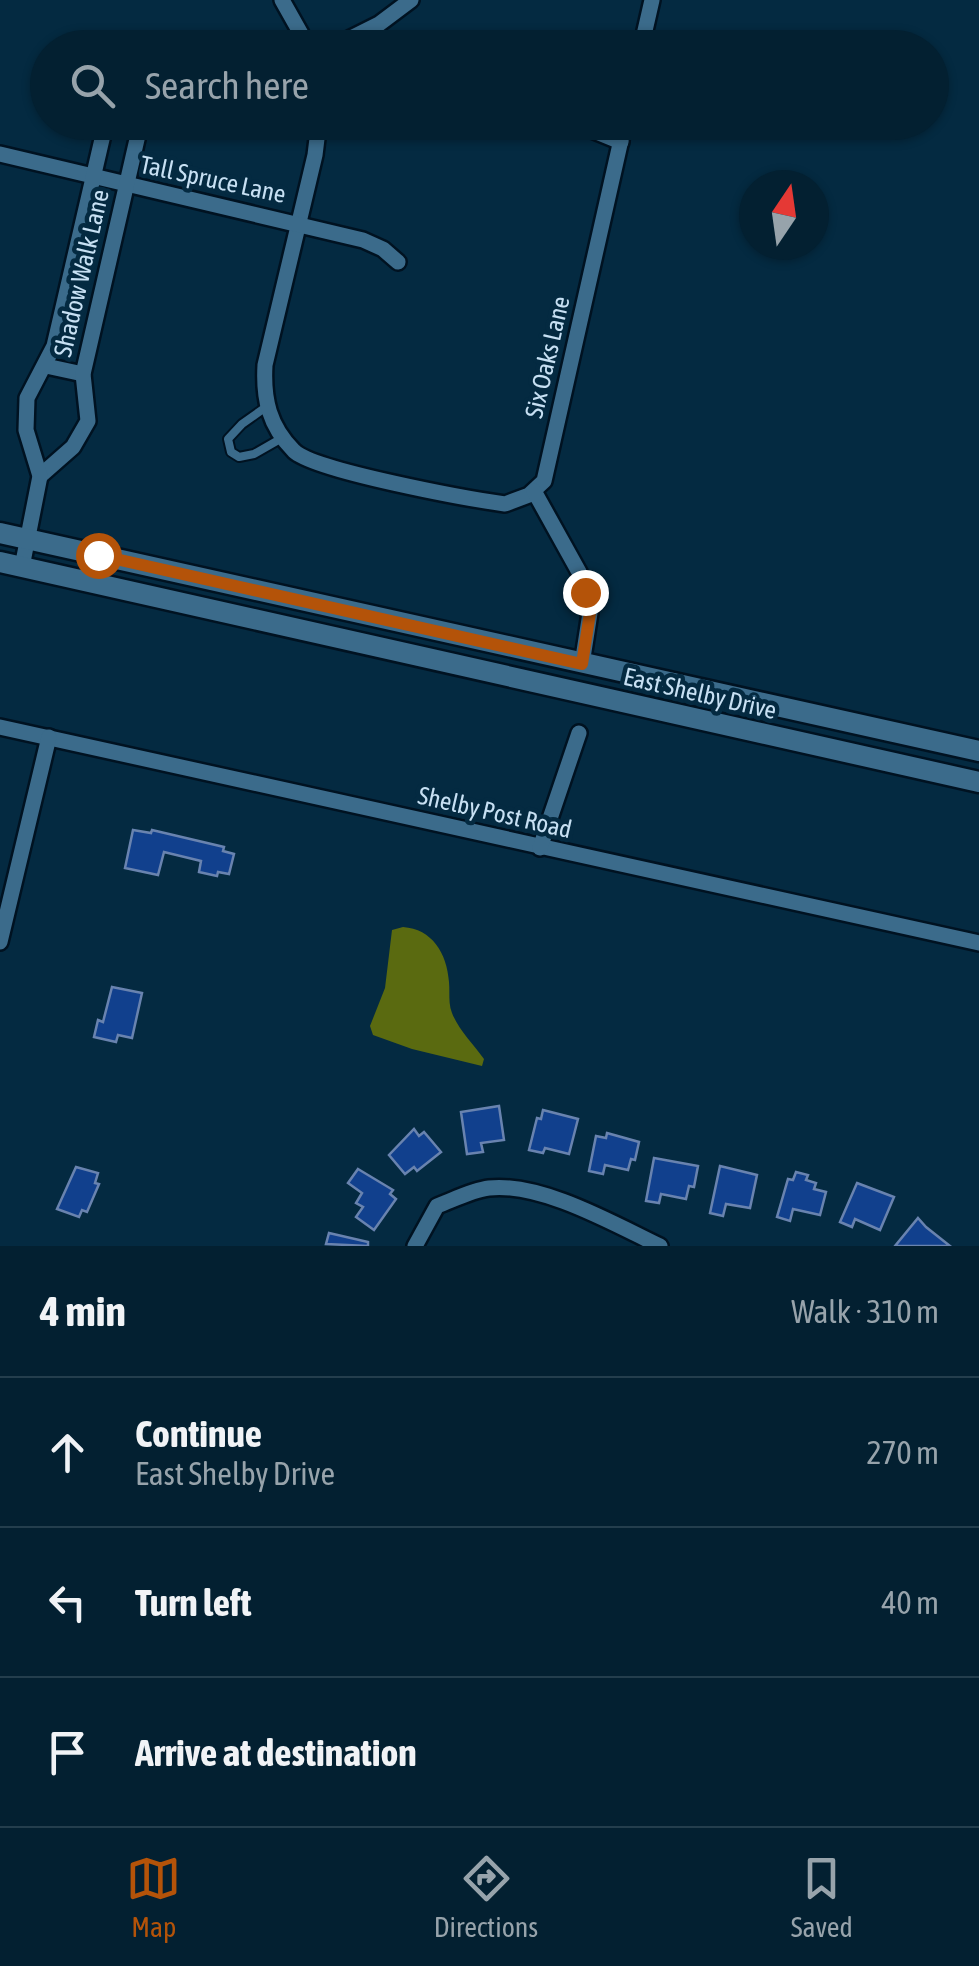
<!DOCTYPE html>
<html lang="en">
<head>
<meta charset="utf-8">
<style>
	:root { --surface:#032031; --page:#0d2839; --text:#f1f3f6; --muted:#97a3ab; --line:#243e4d; --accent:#b45309 }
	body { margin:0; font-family:"Asap Condensed",sans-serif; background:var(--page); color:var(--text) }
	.compass { position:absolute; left:739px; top:170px; width:90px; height:90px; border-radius:50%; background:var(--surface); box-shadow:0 2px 8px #0004; rotate:13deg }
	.stop { position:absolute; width:30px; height:30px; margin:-22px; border:8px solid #b45309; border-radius:50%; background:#fff }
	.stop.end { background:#b45309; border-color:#fff; box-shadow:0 2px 10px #0008 }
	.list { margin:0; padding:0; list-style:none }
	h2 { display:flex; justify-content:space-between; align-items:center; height:130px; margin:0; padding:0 40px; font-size:42px }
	h2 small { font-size:32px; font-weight:400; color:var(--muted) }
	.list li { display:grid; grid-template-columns:65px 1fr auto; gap:30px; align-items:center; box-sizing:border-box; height:150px; padding:0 40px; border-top:2px solid var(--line) }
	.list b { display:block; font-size:38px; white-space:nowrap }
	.list p { margin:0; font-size:32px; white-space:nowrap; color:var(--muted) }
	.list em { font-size:32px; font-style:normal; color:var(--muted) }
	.icon { flex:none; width:55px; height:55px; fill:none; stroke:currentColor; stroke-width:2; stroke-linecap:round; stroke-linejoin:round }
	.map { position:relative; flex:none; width:979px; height:1246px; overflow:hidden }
	.search { position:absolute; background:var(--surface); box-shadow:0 2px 8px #0004; left:30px; right:30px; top:30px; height:110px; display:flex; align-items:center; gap:25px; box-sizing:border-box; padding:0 35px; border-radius:55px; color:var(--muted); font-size:38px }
	.sheet { height:580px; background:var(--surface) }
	nav { display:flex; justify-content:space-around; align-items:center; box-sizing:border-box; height:140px; border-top:2px solid var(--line); background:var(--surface); font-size:28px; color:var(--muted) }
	nav a { display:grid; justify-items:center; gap:5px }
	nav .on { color:var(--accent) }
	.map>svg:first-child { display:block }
	.water { fill:#5a6a10 }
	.building { fill:#11408d; stroke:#6983af; stroke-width:2.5 }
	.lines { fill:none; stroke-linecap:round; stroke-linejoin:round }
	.service-casing { stroke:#001221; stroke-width:12 }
	.minor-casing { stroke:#001221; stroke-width:20 }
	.secondary-casing { stroke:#001221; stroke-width:25 }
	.service { stroke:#3b6b8b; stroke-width:8 }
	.minor { stroke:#3b6b8b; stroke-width:15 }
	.secondary { stroke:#3b6b8b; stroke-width:20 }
	.route { stroke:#b45309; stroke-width:12 }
	.labels { text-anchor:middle; stroke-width:9; stroke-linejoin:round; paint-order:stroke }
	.street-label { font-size:25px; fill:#c7e0f3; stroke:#042a41 }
</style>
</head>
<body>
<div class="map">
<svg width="979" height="1246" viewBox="0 0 979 1246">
	<rect width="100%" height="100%" fill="#042a41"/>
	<path class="water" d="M403,927c29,2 44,26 46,55 1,10 -1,21 3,31 6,16 22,32 32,46l-2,7 -70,-17 -39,-14 -3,-9 15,-38 7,-58z"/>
	<g class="building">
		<polygon points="133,830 151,833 152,830 224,847 223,851 234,854 229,874 218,872 217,876 199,872 201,861 164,852 158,875 125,868"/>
		<polygon points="112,987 142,993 132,1038 118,1035 116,1042 94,1037 98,1020 103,1022"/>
		<polygon points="499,1106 504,1140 481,1143 483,1152 467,1154 461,1112"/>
		<polygon points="543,1110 578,1119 569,1154 545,1148 543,1153 529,1150 537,1118 541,1119"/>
		<polygon points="414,1129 419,1136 424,1132 441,1152 417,1171 414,1167 405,1174 389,1155"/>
		<polygon points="607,1133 639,1142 635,1160 631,1159 628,1170 605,1165 603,1174 589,1171 596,1136 606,1138"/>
		<polygon points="654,1158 698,1166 694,1187 689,1186 686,1199 661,1194 659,1203 646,1201"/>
		<polygon points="720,1166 757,1175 750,1208 726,1204 723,1216 710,1213"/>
		<polygon points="76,1167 98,1173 95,1183 99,1184 87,1212 82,1210 79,1217 57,1209"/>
		<polygon points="358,1169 393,1190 390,1194 396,1199 374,1230 356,1217 363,1207 356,1203 362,1193 348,1183"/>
		<polygon points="796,1172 808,1175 806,1180 816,1183 814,1189 826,1192 820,1215 793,1209 790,1221 777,1217 788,1179 793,1180"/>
		<polygon points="857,1183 894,1197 880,1230 855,1219 852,1227 840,1222"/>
		<polygon points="918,1218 926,1227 950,1246 895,1246"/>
		<polygon points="329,1233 368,1242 368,1246 326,1244"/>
	</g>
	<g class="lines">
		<g class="service-casing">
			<polyline id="service" points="266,407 242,424 228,439 231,452 239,457 254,454 282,438"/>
		</g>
		<g class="minor-casing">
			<g id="minor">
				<polyline points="282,0 309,48"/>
				<polyline points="331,48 379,24 411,0"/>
				<polyline points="641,48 652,0"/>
				<path d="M319,122l-4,33 -50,210c-2,34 4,61 29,86 21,20 175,48 211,53l24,-9 15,-14 81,-359"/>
				<polyline points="572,122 621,142"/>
				<polyline points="0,154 363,240 383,249 398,262"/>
				<polyline points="46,366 83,374"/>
				<polyline points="40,476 73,447 88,421 83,374 141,122"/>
				<polyline points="534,491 579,572 590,613 582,664"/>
				<polyline points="22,567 40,476 26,430 27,398 54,346 106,122"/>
				<polyline points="0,727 979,943"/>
				<polyline points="540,848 579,733"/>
				<polyline points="0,942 49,737"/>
				<path d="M415,1246l22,-40c16,-6 35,-16 52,-18 52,-6 125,36 171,58"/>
			</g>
		</g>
		<g class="secondary-casing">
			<g id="secondary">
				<polyline points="0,533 979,751"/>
				<polyline points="0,562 979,782"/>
			</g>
		</g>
		<use href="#service" class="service"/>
		<use href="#minor" class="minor"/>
		<use href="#secondary" class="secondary"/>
	</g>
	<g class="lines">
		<polyline class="route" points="98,555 582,664 590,613 585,592"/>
	</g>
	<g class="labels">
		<g class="street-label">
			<text transform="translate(213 179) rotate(12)" y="9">Tall Spruce Lane</text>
			<text transform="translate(81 273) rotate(-77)" y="9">Shadow Walk Lane</text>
			<text transform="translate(547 357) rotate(-77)" y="9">Six Oaks Lane</text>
			<text transform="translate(700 693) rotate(13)" y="9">East Shelby Drive</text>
			<text transform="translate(495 812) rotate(13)" y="9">Shelby Post Road</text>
		</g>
	</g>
</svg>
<svg class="compass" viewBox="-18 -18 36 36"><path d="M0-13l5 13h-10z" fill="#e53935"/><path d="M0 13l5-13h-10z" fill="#97a3ab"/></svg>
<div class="stop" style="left:98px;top:555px"></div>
<div class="stop end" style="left:585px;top:592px"></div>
<div class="search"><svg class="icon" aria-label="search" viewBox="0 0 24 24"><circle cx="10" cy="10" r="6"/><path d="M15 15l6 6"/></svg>Search here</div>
</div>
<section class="sheet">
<h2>4 min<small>Walk · 310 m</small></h2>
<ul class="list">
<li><svg class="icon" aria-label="ahead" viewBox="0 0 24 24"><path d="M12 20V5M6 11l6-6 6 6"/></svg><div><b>Continue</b><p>East Shelby Drive</p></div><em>270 m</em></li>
<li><svg class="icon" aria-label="left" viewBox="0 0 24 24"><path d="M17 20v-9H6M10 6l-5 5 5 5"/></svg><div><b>Turn left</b></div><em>40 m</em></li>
<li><svg class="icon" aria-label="arrive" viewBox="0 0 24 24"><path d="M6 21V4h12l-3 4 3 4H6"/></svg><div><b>Arrive at destination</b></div></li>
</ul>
</section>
<nav>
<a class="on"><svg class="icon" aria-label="map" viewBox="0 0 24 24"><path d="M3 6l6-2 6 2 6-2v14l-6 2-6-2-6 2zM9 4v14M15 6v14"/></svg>Map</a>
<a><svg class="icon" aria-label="directions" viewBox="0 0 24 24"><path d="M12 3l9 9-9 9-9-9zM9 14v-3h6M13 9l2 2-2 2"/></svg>Directions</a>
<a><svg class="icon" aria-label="saved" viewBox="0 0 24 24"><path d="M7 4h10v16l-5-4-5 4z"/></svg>Saved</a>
</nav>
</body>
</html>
